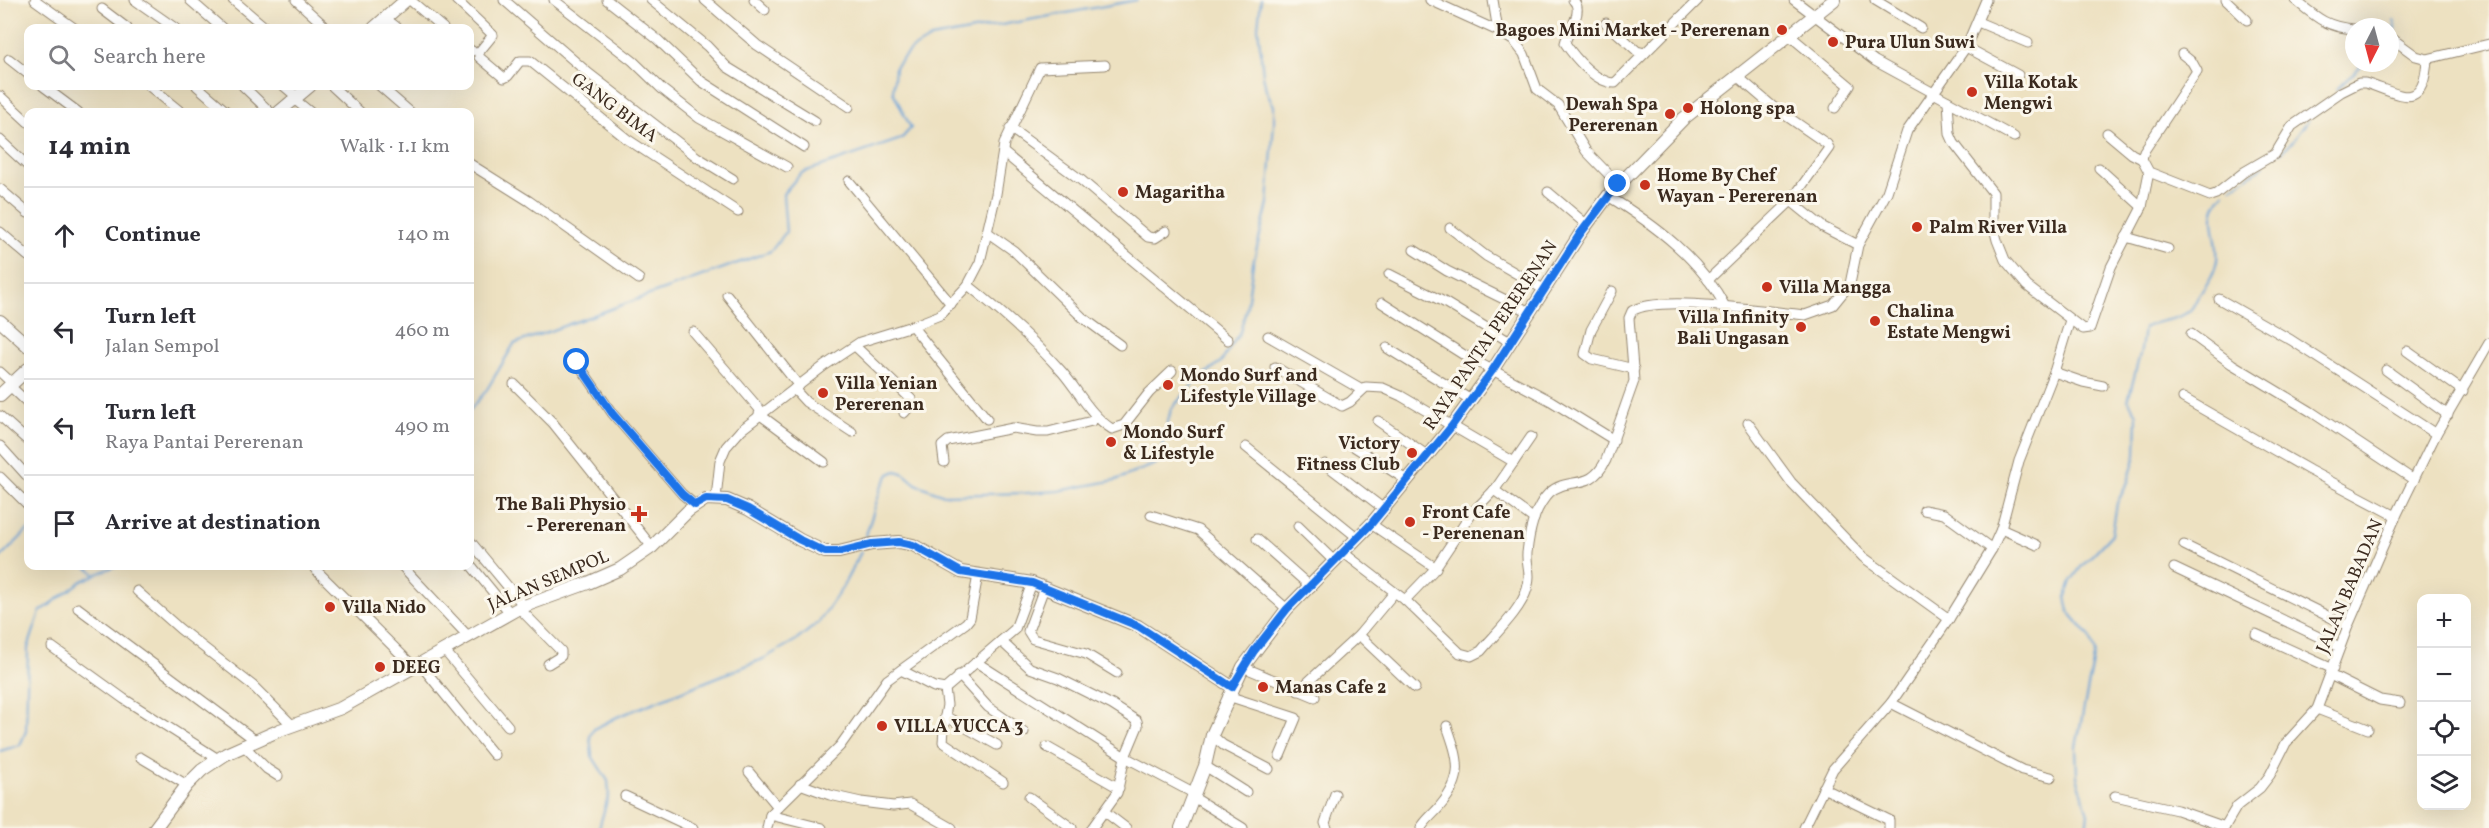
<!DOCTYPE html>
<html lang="en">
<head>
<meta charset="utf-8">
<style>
	:root { --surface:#fff; --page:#f7f7f7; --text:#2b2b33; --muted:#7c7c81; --line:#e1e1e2 }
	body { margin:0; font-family:Vollkorn,serif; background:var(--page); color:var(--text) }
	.controls { position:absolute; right:18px; bottom:18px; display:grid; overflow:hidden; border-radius:12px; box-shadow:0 6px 24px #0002 }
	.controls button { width:54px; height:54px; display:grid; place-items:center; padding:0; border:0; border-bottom:2px solid var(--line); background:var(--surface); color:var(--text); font:30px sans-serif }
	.compass { position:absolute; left:2345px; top:18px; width:54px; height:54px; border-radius:50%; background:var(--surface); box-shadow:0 6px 24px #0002; rotate:186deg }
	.stop { position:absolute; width:18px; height:18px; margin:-14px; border:4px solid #1a73e8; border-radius:50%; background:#fff }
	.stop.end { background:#1a73e8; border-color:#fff; box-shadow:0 2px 6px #0008 }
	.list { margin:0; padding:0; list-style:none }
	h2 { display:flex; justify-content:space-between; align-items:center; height:78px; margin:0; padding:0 24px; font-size:26px }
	h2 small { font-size:20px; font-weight:400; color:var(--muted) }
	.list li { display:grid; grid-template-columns:39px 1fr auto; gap:18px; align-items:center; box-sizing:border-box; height:96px; padding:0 24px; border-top:2px solid var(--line) }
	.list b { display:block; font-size:22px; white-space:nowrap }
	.list p { margin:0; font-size:20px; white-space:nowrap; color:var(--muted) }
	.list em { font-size:20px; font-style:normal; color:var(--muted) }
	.icon { flex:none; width:33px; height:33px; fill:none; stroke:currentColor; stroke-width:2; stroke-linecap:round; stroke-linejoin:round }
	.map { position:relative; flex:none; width:2489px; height:828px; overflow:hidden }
	.search { position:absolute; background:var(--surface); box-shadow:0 6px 24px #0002; left:24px; top:24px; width:450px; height:66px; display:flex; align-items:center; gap:15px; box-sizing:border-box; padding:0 21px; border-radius:12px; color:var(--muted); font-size:22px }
	.panel { position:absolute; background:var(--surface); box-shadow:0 6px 24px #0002; left:24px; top:108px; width:450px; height:462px; border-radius:12px }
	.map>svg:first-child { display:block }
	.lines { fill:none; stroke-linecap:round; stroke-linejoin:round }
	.stream { stroke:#67a1d7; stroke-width:2 }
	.minor-casing { stroke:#948670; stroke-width:11 }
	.tertiary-casing { stroke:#948670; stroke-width:14 }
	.minor { stroke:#fff; stroke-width:9 }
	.tertiary { stroke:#fff; stroke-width:12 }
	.route { stroke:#1a73e8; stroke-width:8 }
	.poi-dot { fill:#c8321e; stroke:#fbf7ec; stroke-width:2 }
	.labels { text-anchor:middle; stroke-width:6; stroke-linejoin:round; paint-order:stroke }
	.poi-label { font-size:18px; font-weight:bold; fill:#3b2a1e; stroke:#fbf7ec; text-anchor:start }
	.street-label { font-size:18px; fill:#3b2a1e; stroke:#fbf7ec }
</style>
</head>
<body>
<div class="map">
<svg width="2489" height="828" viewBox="0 0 2489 828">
	<rect width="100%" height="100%" fill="#fbf7ec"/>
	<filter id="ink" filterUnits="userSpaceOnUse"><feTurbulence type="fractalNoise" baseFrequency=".0167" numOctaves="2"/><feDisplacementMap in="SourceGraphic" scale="12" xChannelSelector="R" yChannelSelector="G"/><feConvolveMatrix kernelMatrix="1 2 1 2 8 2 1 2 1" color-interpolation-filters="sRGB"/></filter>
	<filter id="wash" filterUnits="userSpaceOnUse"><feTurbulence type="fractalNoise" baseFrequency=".008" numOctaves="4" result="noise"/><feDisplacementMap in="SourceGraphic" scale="24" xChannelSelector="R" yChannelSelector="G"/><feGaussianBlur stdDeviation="1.35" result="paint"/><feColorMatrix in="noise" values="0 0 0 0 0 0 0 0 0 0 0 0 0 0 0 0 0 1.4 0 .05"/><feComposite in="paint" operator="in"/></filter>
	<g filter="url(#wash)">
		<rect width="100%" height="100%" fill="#ede1c1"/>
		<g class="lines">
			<g class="stream">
				<polyline points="2390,35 2396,29 2394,20"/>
				<polyline points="2336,90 2364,63"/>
				<polyline points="2280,153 2293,141 2309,119"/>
				<polyline points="2231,188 2264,166"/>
				<polyline points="470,410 486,391 514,344 771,251 786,232 783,194 801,173 901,139 911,128 893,92 895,67 909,51 931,38 1137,0"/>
				<polyline points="864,541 881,488 889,474 896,471 903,473 916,484 944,495 1026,493 1058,491 1116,480 1158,463 1171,409 1198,380 1222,361 1240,332 1247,306 1253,263 1268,204 1274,122 1274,106 1266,90 1263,75 1258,27 1261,0"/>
				<polyline points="0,558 28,530"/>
				<polyline points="86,566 95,574"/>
				<polyline points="0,751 20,745 26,731 28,648 40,612 82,581 115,566"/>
				<polyline points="599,828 609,794 608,781 592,756 590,736 594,729 617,717 763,659 798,639 819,622 842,588 861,552"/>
				<path d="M2086,828l2,-14 -11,-38 -1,-29 19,-95 -5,-15 -21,-25 -3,-16 5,-15 10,-14 31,-33 5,-31 11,-21 8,-27 1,-41 -9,-13 13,-51 3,-22c14,-9 31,-6 44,-16 5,-3 7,-10 10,-15 8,-12 17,-23 19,-37 3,-27 -15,-43 7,-67"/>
			</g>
		</g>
	</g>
	<g filter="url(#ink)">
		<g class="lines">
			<g class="minor-casing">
				<g id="minor">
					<polyline points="35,0 74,28"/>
					<polyline points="135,0 175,28"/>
					<polyline points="190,0 222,28"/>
					<polyline points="233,0 266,28"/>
					<polyline points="296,0 327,28"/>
					<polyline points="410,0 443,28"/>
					<polyline points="456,0 493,35 479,52 479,57 504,78 508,76 520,61 530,61 627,139 738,212"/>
					<polyline points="504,0 587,72 697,157 733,179"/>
					<polyline points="554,0 633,61 662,89 699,118 787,167"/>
					<polyline points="607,0 657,39 701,81 804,147"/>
					<polyline points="651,0 707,46 727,67 815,121"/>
					<polyline points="705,0 757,45 849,107"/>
					<polyline points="754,0 765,10"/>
					<polyline points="1430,0 1498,31 1514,41 1524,54 1537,89 1558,105 1586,151 1618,184"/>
					<polyline points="1493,0 1498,31"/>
					<path d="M1573,0c12,11 -5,30 -8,43 10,15 31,40 50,40l83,-83"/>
					<polyline points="1794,0 1875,61 2014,137"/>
					<polyline points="1875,0 1921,28"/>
					<polyline points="2226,0 2247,20"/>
					<path d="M2295,0c21,17 31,27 59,29"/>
					<polyline points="102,9 127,28"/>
					<polyline points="385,18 398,28"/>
					<polyline points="1978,22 2028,43"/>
					<polyline points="1606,23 1637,51 1645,53"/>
					<polyline points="1789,35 1850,86 1835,108"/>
					<polyline points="2390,37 2416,56 2427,59 2489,44"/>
					<polyline points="1966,47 2018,75"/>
					<polyline points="470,50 472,51"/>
					<path d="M2182,54l10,8 5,9 -53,80 -2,8 7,13 61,24 6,-2 28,-22 31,-18 17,-28 49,-34 18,-9h6c34,10 59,32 62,-24"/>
					<polyline points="9,59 28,74"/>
					<polyline points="43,86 78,112"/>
					<polyline points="149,86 181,112"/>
					<polyline points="197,86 227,112"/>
					<polyline points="243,86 270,112"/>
					<polyline points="284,86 297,97"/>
					<polyline points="332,86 360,112"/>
					<polyline points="380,86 410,112"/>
					<polyline points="0,96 28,122"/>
					<polyline points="294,99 310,112"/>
					<polyline points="1948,101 1950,134 1954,143 1993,193 1993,224 1997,240 2005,260 2027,286 2083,329 2090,328 2111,267 2142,207 2149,172"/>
					<polyline points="1010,128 1081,180 1148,237 1155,238 1166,231"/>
					<polyline points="2107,133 2132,154 2142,159"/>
					<polyline points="0,140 28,166"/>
					<polyline points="1003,152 1228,340"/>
					<polyline points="470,164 529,201 639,279"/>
					<polyline points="2099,168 2142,207"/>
					<polyline points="849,181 951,304"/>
					<polyline points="0,189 28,213"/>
					<polyline points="1548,192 1587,225"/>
					<path d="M1608,196c47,29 92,62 118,112"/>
					<polyline points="1791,201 1823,227 1858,245"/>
					<polyline points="1450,228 1486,256 1545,290"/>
					<polyline points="0,232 28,256"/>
					<polyline points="987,232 1014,251 1082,317 1120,345"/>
					<polyline points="2126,237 2168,249"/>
					<polyline points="1414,250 1447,271 1530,312"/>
					<polyline points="1389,274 1444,302 1510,342"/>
					<polyline points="1708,280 1791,201 1829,148 1827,144 1772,106 1737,76"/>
					<path d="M968,285c34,27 66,55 95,88 16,19 28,43 49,56l12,-4 25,-32 23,-22"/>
					<polyline points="1612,291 1591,330 1585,354 1592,359 1634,369"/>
					<polyline points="727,295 799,386"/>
					<polyline points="2219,299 2291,340 2436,434"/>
					<polyline points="1382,303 1464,355 1551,401 1614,440"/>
					<polyline points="912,326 987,419"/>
					<polyline points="693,332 762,412"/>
					<polyline points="2191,334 2232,364 2310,411 2414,480"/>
					<polyline points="1268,336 1362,390"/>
					<polyline points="855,346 911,399 912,404 904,413"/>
					<polyline points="1387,348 1471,400"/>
					<polyline points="2407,351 2463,391"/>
					<polyline points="577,362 612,413 682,494 695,505"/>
					<polyline points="1275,367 1342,406 1350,402 1366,387 1383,388 1401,396 1514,462"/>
					<polyline points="2386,370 2448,415"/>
					<polyline points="0,372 13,384"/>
					<polyline points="2054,372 2083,382 2103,386"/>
					<polyline points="514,384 553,423 652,547"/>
					<polyline points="10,386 28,403"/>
					<polyline points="794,389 806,402 852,432"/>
					<polyline points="2183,398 2309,470 2396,516"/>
					<polyline points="759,414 824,462"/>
					<polyline points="0,416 28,441"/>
					<polyline points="1378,421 1428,456"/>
					<polyline points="1748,423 1791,482 1863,557 1949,619"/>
					<polyline points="1350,444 1408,481"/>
					<polyline points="0,446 28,477"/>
					<polyline points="1246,447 1358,538"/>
					<polyline points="944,462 942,446 948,441 1013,428 1037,432 1048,432 1092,421 1095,416"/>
					<polyline points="1325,464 1384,509"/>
					<polyline points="0,477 28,505"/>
					<polyline points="1494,490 1534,519"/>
					<polyline points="716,498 720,461 726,447 741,430 824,366 860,342 912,326 940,315 968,285 980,262 996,194 1004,144 1040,68 1105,65"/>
					<polyline points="1924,510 1944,514 1992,549"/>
					<polyline points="1151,515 1198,530 1287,609"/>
					<polyline points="1371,524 1436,568"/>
					<polyline points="1298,526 1335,562"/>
					<polyline points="2001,529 2037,545"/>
					<polyline points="1257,539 1311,587"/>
					<polyline points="470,541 524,606"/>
					<polyline points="2184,545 2348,626"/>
					<path d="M1344,553l61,47 55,53 11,3 10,-5c14,-17 40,-41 46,-62 5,-17 -1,-22 0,-36 2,-20 8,-46 22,-60 20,-18 41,0 57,-33l28,-79 -5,-63 3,-7c27,-17 137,1 173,4l28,-10 17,-21 8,-39 29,-53 20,-61 59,-84 20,-47"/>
					<polyline points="470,564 510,613"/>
					<polyline points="402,566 468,636"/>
					<polyline points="2174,568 2340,647"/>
					<polyline points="315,569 414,667"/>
					<polyline points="1044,588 1028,631 1033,639 1086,654 1117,673"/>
					<polyline points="137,591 180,629 252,685 292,725"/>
					<polyline points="1405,600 1433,571 1471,514 1496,488 1531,437"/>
					<polyline points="78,608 255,740"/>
					<polyline points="519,608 561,651 561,656 548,664"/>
					<polyline points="2256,634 2333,669"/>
					<polyline points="1359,635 1415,688"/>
					<polyline points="1001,641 1030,668 1058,678 1112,705 1137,721 1138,726 1125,757 1117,793 1092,828"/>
					<polyline points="52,647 124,699 218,759"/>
					<polyline points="444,650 508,726"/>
					<polyline points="976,662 1125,757 1193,793"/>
					<polyline points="420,664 494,755"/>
					<polyline points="1243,667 1315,697"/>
					<polyline points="901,670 934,687 945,689 1015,629 1032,583"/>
					<polyline points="959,675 988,707 1024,732"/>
					<polyline points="2330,675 2380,700 2400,703"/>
					<polyline points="945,689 947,705 945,716 997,745"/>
					<polyline points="1298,691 1359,635 1394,593"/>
					<polyline points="1228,696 1296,718 1280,756"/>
					<polyline points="1891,703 2022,770 2051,777"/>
					<polyline points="2317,709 2368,729"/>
					<polyline points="945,716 943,742 1003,782"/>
					<polyline points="1212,735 1223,745 1269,769"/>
					<polyline points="243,745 267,769 278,776"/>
					<polyline points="1047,747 1119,788"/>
					<polyline points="140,757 187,785"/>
					<polyline points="1205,766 1246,792"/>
					<polyline points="749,772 778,807"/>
					<polyline points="800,784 830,795 861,802 893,806 910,804 952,828"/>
					<polyline points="1823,788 1889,820 1889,828"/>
					<polyline points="625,796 693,828"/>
					<polyline points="2115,796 2177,810 2225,827"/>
					<polyline points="1029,797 1072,828"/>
					<polyline points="1193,797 1243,828"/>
					<polyline points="1105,812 1126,828"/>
					<polyline points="770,815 822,828"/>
					<polyline points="767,828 770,815 840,746 887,680 966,623 970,618 978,575"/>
					<polyline points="1327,828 1325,823 1335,794"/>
					<path d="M1421,828c5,-9 13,-14 19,-22 25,-29 19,-46 7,-80"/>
					<polyline points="1804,828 1833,769 1891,703 1949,619 1992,549 2001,529 2019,461 2054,372 2070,320"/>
					<polyline points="2224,828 2237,806 2260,788 2270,775 2286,743 2317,709 2348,626 2396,516 2436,434 2489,343"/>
				</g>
			</g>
			<g class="tertiary-casing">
				<g id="tertiary">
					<polyline points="374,28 406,0"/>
					<polyline points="279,112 310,86"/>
					<polyline points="0,321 28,346"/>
					<polyline points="0,395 28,369"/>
					<polyline points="155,828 187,785 202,770 226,754 280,730 341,708 519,608 588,583 620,569 652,547 688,511 706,499 727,500 748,509 800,540 825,552 839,552 872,544 899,542 913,545 961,572 1032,583 1138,626 1232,687"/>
					<polyline points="1181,828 1205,766 1212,735 1243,667 1287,609 1371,524 1451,427 1492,371 1580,234 1608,196 1683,119 1834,0"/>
				</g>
			</g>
			<use href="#minor" class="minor"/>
			<use href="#tertiary" class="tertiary"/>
		</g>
	</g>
	<g class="lines" filter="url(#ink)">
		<polyline class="route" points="577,362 612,413 682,494 695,505 706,499 727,500 748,509 800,540 825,552 839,552 872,544 899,542 913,545 961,572 1032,583 1138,626 1232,687 1254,651 1287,609 1371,524 1451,427 1492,371 1580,234 1618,184"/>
	</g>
	<g class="poi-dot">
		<circle cx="1782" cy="30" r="6"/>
		<circle cx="1833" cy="42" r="6"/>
		<circle cx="1972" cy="92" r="6"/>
		<circle cx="1688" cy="108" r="6"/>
		<circle cx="1670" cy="114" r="6"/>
		<circle cx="1645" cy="185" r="6"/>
		<circle cx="1123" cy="192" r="6"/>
		<circle cx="1917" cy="227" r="6"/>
		<circle cx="1767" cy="287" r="6"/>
		<circle cx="1875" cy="321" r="6"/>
		<circle cx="1801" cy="327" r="6"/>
		<circle cx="1168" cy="385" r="6"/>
		<circle cx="823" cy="393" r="6"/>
		<circle cx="1111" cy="442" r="6"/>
		<circle cx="1412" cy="453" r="6"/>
		<path d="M636 505h6v6h6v6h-6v6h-6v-6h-6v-6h6z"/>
		<circle cx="1410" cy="522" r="6"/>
		<circle cx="330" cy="607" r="6"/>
		<circle cx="380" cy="667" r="6"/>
		<circle cx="1263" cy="687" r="6"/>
		<circle cx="882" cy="726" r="6"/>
	</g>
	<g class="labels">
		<g class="poi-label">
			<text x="1770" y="36" text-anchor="end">Bagoes Mini Market - Pererenan</text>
			<text x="1845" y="48">Pura Ulun Suwi</text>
			<text x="1984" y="88">Villa Kotak<tspan x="1984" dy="21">Mengwi</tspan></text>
			<text x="1658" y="110" text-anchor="end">Dewah Spa<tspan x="1658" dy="21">Pererenan</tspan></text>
			<text x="1700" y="114">Holong spa</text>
			<text x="1657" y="181">Home By Chef<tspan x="1657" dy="21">Wayan - Pererenan</tspan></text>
			<text x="1135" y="198">Magaritha</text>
			<text x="1929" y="233">Palm River Villa</text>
			<text x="1779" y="293">Villa Mangga</text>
			<text x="1887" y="317">Chalina<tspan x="1887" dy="21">Estate Mengwi</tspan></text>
			<text x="1789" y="323" text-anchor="end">Villa Infinity<tspan x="1789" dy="21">Bali Ungasan</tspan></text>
			<text x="1180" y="381">Mondo Surf and<tspan x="1180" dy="21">Lifestyle Village</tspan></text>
			<text x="835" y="389">Villa Yenian<tspan x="835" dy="21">Pererenan</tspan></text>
			<text x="1123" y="438">Mondo Surf<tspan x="1123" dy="21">&amp; Lifestyle</tspan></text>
			<text x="1400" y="449" text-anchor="end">Victory<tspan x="1400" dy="21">Fitness Club</tspan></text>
			<text x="626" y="510" text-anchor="end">The Bali Physio<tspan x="626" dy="21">- Pererenan</tspan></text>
			<text x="1422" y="518">Front Cafe<tspan x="1422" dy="21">- Perenenan</tspan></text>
			<text x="342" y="613">Villa Nido</text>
			<text x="392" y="673">DEEG</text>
			<text x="1275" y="693">Manas Cafe 2</text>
			<text x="894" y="732">VILLA YUCCA 3</text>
		</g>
		<g class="street-label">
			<text transform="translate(615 107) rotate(37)" y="6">GANG BIMA</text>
			<text transform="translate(1490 335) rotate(-56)" y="6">RAYA PANTAI PERERENAN</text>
			<text transform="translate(548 580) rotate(-23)" y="6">JALAN SEMPOL</text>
			<text transform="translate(2349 586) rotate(-67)" y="6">JALAN BABADAN</text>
		</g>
	</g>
</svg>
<div class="controls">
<button>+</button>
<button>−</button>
<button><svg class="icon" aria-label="locate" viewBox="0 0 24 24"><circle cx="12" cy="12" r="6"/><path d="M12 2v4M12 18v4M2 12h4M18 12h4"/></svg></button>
<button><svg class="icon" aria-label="layers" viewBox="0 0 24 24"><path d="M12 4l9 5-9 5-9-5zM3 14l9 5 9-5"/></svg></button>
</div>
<svg class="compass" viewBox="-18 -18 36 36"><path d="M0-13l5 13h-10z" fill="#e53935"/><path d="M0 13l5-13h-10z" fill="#7c7c81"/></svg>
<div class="stop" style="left:577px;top:362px"></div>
<div class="stop end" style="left:1618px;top:184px"></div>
<div class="search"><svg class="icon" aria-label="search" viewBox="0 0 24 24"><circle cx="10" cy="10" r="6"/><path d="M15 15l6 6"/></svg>Search here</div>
<section class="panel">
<h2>14 min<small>Walk · 1.1 km</small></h2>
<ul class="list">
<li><svg class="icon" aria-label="ahead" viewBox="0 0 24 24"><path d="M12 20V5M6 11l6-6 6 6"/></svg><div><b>Continue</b></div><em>140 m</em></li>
<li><svg class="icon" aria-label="left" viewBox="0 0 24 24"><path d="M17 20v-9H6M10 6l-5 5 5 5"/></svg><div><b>Turn left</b><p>Jalan Sempol</p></div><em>460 m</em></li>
<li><svg class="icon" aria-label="left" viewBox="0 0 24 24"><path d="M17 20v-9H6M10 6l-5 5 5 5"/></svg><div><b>Turn left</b><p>Raya Pantai Pererenan</p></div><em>490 m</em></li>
<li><svg class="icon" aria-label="arrive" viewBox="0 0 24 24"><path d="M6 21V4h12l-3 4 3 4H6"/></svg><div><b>Arrive at destination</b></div></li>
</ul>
</section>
</div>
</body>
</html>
